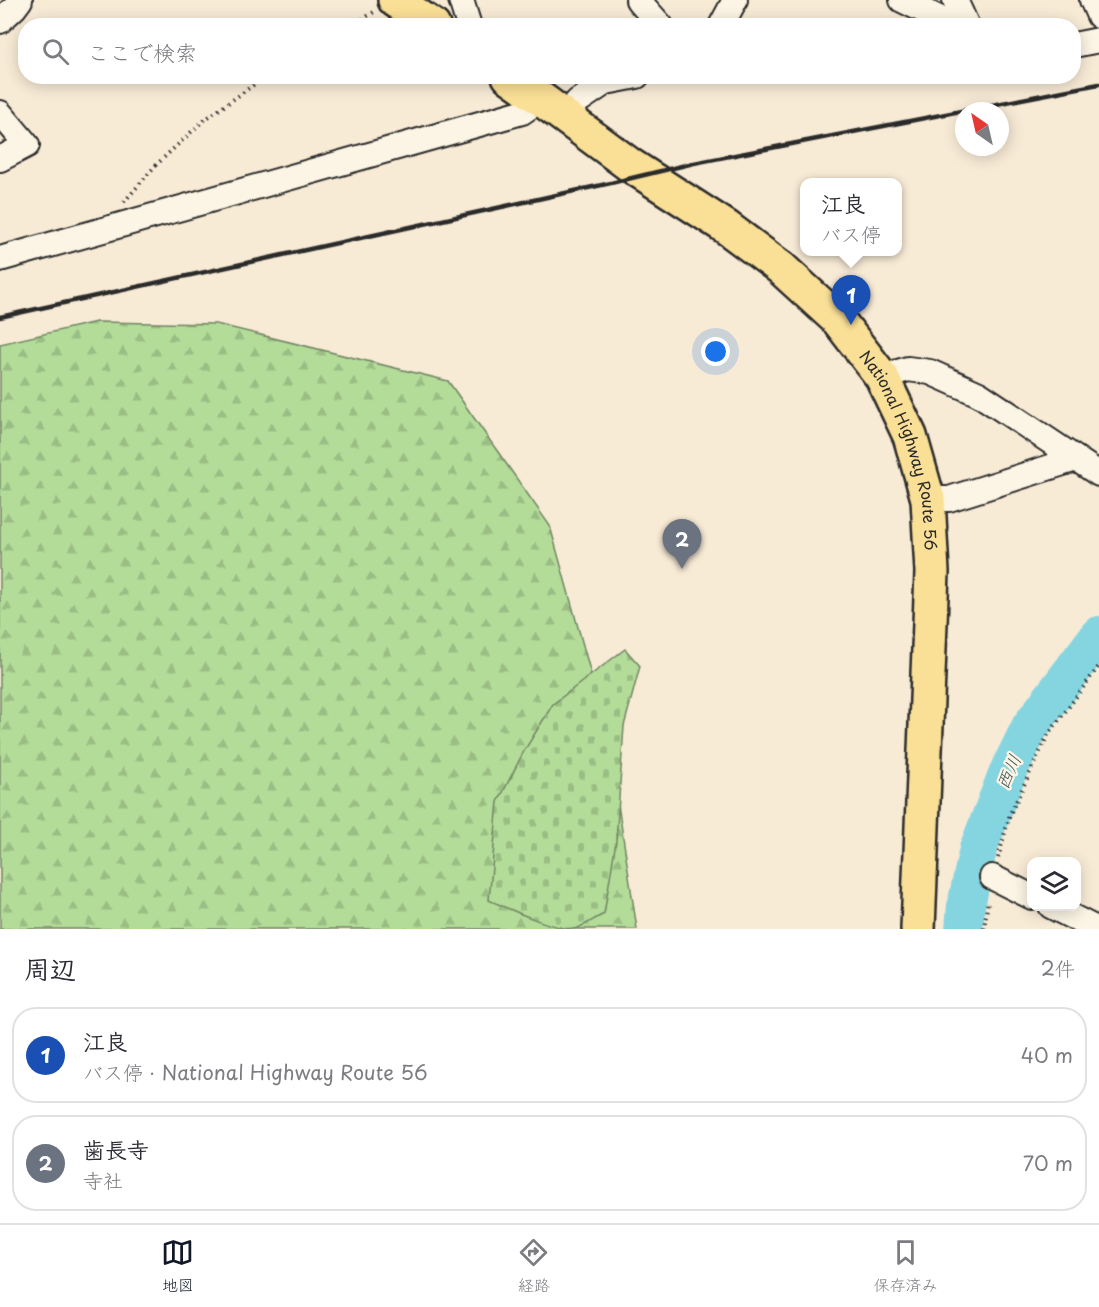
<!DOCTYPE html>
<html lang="ja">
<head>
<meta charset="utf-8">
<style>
	:root { --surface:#fff; --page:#f7f7f7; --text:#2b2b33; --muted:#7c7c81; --line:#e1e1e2; --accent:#111827 }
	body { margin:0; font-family:"Playpen Sans","Klee One",sans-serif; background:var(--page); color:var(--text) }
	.controls { position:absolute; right:18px; bottom:18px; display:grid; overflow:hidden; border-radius:12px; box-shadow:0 3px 15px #0003 }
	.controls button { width:54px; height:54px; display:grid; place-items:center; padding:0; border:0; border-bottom:2px solid var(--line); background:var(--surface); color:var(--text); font:30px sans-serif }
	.compass { position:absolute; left:955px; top:102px; width:54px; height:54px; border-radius:50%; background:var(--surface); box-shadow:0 3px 15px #0003; rotate:326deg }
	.you { position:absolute; left:716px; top:352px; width:21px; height:21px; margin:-15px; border:4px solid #fff; border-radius:50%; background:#1a73e8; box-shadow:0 0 0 9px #1a73e833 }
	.badge { display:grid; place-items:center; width:39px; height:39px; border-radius:50%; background:var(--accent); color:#fff; font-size:20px; font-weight:700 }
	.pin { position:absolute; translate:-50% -50px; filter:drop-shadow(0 2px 3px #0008) }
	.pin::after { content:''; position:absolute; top:32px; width:21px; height:18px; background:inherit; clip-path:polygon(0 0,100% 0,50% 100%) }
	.popup { position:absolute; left:800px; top:178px; width:102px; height:78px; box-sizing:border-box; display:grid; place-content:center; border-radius:12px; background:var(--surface); filter:drop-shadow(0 2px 4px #0005); font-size:20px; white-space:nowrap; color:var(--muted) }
	.popup b { font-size:22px; color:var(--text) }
	.popup::after { content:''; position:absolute; left:50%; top:100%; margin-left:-12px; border:12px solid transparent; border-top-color:var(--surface) }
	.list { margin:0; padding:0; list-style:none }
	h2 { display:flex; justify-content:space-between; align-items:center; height:78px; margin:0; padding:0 24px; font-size:26px }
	h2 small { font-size:20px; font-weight:400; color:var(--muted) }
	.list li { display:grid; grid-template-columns:39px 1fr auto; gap:18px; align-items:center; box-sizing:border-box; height:96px; margin:0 12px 12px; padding:0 12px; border:2px solid var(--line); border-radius:24px }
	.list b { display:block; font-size:22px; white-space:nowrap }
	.list p { margin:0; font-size:20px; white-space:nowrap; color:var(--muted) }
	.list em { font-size:20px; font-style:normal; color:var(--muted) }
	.icon { flex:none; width:33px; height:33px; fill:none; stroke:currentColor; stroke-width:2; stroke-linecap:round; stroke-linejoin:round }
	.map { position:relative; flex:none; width:1099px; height:929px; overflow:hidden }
	.search { position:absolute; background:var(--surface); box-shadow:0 3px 15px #0003; left:18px; right:18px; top:18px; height:66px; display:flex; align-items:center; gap:15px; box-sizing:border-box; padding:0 21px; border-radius:24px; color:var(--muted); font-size:22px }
	.sheet { height:294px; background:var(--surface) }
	nav { display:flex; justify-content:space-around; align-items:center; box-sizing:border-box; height:84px; border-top:2px solid var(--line); background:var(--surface); font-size:16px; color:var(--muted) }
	nav a { display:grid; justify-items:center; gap:3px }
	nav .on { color:var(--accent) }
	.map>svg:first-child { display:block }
	.forest { fill:url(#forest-firs); stroke:#6f8462; stroke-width:1.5 }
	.cemetery { fill:url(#cemetery-stones); stroke:#6f8462; stroke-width:1.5 }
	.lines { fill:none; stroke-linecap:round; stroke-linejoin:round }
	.river { stroke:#85d5e1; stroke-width:38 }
	.street-casing { stroke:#2b2b2b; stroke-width:28 }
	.highway-casing { stroke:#2b2b2b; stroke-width:38 }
	.path { stroke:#2b2b2b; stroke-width:4; stroke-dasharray:1.5 4.5; stroke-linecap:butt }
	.street { stroke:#fcf5e5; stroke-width:24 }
	.highway { stroke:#fadf96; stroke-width:33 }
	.rail { stroke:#2b2b2b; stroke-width:4.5 }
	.labels { text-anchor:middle; stroke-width:4.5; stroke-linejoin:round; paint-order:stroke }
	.street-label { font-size:16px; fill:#2b2b2b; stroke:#fcf5e5 }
	.water-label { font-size:18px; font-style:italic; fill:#425658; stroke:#fcf5e5 }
</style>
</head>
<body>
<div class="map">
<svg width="1099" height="929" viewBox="0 0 1099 929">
	<defs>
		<pattern id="forest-firs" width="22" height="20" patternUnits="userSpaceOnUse" patternTransform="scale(1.5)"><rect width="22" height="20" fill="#b3dc99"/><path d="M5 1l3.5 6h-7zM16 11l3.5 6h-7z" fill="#9abd84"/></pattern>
		<pattern id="cemetery-stones" width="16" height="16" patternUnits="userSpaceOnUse" patternTransform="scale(1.5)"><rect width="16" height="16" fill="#b3dc99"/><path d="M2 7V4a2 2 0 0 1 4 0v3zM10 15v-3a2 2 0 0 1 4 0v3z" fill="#9abd84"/></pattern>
	</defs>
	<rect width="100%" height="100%" fill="#f8ebd6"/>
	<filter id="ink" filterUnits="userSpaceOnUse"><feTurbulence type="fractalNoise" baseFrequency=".0167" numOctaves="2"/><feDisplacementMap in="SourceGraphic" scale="12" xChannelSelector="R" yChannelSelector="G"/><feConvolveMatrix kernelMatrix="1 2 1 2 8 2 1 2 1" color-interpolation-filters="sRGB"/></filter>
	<g filter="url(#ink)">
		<polygon class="forest" points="96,322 216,324 448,381 550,526 607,732 637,929 0,929 0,344"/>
		<path class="cemetery" d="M625,649l15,17 -16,60 -8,115 -12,73c-10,5 -21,13 -30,15 -22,0 -65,-20 -85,-29l9,-98 26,-51 29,-47z"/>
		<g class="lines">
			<polyline class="river" points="964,929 966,906 978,849 1007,774 1030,727 1099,635"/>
			<g class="street-casing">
				<g id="street">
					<polyline points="461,0 469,26"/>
					<polyline points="638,0 661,26"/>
					<polyline points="902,0 955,26"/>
					<polyline points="955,0 967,26"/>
					<polyline points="1092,0 1099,16"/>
					<polyline points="0,21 14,8 20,0"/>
					<polyline points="721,26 735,0"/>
					<polyline points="1074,45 1099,40"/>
					<polyline points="0,113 27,145 0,159"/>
					<polyline points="564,116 578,101 606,82 637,76"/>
					<polyline points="0,259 522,112 541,99"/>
					<polyline points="882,377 908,369 930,372 979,394 1099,474"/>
					<polyline points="928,499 949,499 1076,459"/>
					<polyline points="992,877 1032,897"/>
					<polyline points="1051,906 1096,929"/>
				</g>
			</g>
			<g class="highway-casing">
				<g id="highway">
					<polyline points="395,0 433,26"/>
					<path id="s1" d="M509,76l32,23 89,66 96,62 55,41 57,52 44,57 28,59 18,63 4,73 -14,357"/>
				</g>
			</g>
			<g class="path">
				<polyline points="352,26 374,12"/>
				<polyline points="124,202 155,166 203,121 266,76"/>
				<polyline points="998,858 1010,814 1048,735 1099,666"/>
				<polyline points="984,929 988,900"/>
			</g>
			<use href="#street" class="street"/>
			<use href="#highway" class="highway"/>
			<polyline class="rail" points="0,317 611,183 694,163 1099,84"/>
		</g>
	</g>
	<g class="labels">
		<g class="street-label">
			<text dy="6" stroke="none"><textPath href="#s1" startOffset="558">National Highway Route 56</textPath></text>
		</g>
		<g class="water-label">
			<text transform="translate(1009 772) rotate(-66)" y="6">西川</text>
		</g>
	</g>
</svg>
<div class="controls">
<button><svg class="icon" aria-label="layers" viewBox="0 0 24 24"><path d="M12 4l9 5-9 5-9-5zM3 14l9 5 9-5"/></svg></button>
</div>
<svg class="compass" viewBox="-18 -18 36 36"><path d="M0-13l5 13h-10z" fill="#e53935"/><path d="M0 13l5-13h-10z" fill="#7c7c81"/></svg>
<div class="you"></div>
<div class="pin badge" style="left:851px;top:325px;background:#1a4fb4">1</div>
<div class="popup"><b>江良</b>バス停</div>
<div class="pin badge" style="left:682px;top:569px;background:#6b7280">2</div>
<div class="search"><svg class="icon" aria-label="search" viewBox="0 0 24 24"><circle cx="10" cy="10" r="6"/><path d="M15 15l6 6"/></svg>ここで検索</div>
</div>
<section class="sheet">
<h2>周辺<small>2件</small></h2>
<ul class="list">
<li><span class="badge" style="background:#1a4fb4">1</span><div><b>江良</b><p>バス停 · National Highway Route 56</p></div><em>40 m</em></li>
<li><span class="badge" style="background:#6b7280">2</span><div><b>歯長寺</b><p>寺社</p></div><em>70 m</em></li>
</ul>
</section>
<nav>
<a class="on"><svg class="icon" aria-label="map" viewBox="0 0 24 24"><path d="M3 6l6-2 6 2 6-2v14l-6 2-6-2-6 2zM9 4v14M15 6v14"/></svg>地図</a>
<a><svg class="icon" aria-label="directions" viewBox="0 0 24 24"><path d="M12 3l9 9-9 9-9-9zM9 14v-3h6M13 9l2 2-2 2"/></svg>経路</a>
<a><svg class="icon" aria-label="saved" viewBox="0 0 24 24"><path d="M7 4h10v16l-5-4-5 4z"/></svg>保存済み</a>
</nav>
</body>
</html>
